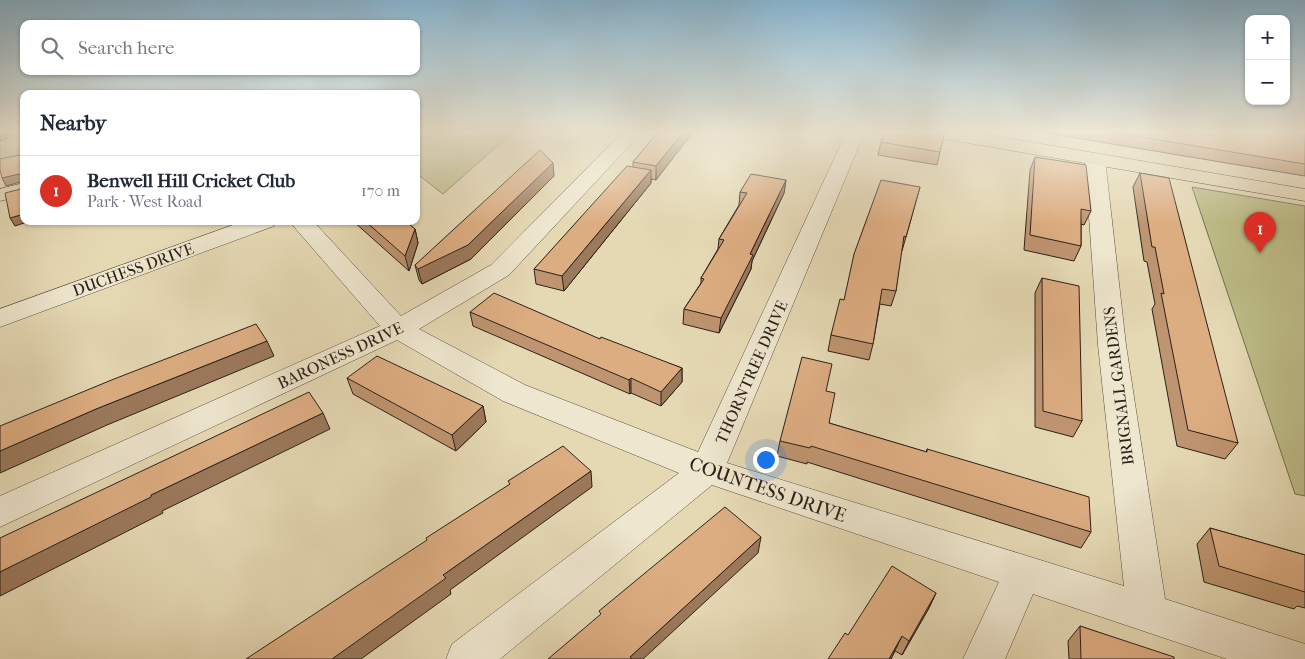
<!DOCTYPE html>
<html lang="en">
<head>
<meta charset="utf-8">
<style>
	:root { --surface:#fff; --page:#f6f6f7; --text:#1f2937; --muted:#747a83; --line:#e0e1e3; --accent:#d93025 }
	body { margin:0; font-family:"IM FELL French Canon",serif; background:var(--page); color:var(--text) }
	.controls { position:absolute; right:15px; top:15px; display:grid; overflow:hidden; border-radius:10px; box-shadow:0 1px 4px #0004 }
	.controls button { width:45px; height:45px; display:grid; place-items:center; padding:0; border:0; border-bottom:1px solid var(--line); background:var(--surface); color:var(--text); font:25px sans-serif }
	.you { position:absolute; left:765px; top:459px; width:18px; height:18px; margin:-12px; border:4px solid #fff; border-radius:50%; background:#1a73e8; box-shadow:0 0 0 8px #1a73e833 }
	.badge { display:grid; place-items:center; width:32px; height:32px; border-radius:50%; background:var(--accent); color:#fff; font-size:16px; font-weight:700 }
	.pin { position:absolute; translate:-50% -41px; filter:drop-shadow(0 1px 2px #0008) }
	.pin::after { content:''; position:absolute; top:26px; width:18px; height:15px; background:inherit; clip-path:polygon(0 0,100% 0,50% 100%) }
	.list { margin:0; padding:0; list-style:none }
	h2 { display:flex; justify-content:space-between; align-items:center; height:65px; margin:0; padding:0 20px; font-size:21px }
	h2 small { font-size:16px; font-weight:400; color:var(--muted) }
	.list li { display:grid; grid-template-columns:32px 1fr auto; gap:15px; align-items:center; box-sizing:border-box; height:70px; padding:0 20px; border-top:1px solid var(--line) }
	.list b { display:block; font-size:19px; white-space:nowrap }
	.list p { margin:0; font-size:16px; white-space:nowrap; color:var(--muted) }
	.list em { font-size:16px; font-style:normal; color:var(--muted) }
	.icon { flex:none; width:28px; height:28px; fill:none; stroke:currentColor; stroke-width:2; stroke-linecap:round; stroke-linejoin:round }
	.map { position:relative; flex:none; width:1305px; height:659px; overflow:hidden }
	.search { position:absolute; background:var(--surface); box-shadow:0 1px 4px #0004; left:20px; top:20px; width:400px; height:55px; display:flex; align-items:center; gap:12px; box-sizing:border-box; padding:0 18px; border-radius:10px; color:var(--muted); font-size:19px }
	.panel { position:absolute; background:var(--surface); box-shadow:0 1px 4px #0004; left:20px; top:90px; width:400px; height:135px; border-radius:10px }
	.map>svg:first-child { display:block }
	.green { fill:#bdbc87; stroke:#746e50 }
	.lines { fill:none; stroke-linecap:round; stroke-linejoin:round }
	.minor-casing { stroke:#5a4e40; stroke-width:1 }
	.major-casing { stroke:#2c201a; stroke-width:1 }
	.path { stroke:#2c201a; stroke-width:2.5; stroke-dasharray:3 2; stroke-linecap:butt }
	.minor { fill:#eee6ce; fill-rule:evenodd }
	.major { fill:#e5d9b4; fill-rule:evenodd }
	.wall { fill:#be9570; stroke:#2c201a }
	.shaded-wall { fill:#9b795b; stroke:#2c201a }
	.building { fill:#ddad82; stroke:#2c201a }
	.labels { text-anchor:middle; stroke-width:4; stroke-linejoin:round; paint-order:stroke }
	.street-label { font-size:16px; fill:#2c201a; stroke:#eee6ce }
	.near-street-label { font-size:19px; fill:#2c201a; stroke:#eee6ce }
</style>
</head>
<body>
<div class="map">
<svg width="1305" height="659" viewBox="0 0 1305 659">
	<rect width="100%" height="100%" fill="#e5d9b4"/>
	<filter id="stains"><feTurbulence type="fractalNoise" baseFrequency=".004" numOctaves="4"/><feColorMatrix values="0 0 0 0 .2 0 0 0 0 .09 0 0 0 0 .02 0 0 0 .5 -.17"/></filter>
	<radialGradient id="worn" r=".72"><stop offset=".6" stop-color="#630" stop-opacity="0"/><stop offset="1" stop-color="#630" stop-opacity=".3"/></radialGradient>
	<g class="green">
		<polygon points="0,131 24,131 24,155 0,161"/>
		<polygon points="451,131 514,131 443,194 416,173 416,139"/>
		<polygon points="1192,187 1305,206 1305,496 1295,494"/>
	</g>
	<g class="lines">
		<g class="minor-casing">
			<g id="minor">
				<polygon points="624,131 643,131 509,275 419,329 525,385 698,452 847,131 865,131 727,463 1124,586 1098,345 1085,159 1088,155 1102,155 1105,159 1126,345 1165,599 1305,644 1305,659 1227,659 1033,594 1005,659 963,659 999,582 712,485 500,659 446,659 452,644 679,473 503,401 397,340 0,527 0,496 380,326 289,221 313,221 401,316 491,265"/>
				<polygon points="244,221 277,221 274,226 0,327 0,309"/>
			</g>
		</g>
		<g class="major-casing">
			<g id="major">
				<polygon points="924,131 966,131 1305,189 1305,201 933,137 927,135"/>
				<polygon points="24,183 24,195 0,201 0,189"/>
			</g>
		</g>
		<g class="path">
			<polyline points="0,137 21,131"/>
			<polyline points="0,141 12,135"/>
		</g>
		<use href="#minor" class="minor"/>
		<use href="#major" class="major"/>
	</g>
	<g class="wall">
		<polygon points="659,131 656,180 651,179 651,183 564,291 536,284 534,269 633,167 633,162"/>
		<polygon points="1034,131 1305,131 1305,176"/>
		<polygon points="881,142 940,152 937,165 878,155"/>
		<polygon points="1035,157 1091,211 1084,225 1081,224 1081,246 1074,261 1024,250 1030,170"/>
		<polygon points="1140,173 1238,443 1225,459 1177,446 1152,309 1155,304 1147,262 1144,261 1133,187"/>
		<polygon points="554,176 471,259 422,284 419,280 415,265"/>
		<polygon points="786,180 784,193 752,261 751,269 719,333 683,324 684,309 701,283 701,278 718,249 719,239 739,205 740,192"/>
		<polygon points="920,187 902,251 901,251 896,291 891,306 880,304 873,344 869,360 828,351 831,335 844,300"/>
		<polygon points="353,221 405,221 415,229 418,243 409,271"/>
		<polygon points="1042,278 1082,421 1073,437 1035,427 1035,293"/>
		<polygon points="470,312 600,339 682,368 682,382 661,406 631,393 630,394 473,326"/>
		<polygon points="347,378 483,406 486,422 456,451 353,394"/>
		<polygon points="826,391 829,423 926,452 927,449 1091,532 1081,548 807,462 807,464 777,456 780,441"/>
		<polygon points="1210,528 1305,555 1305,608 1297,606 1294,609 1204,582 1197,544"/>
		<polygon points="936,593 929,608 902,655 895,651 891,659 848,635"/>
		<polygon points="1080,626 1174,659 1069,659 1068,641"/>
	</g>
	<g class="shaded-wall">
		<polygon points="684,131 694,131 656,180 656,166"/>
		<polygon points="553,163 554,176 471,259 422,284 418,269"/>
		<polygon points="651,170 651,183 564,291 562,276"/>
		<polygon points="19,174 24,181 6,186 2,178"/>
		<polygon points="786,180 784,193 752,261 751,269 719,333 721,318 750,254"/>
		<polygon points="24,214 24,221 30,221 15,226 10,218"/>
		<polygon points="415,229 418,243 409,271 405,256"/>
		<polygon points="267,341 274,356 107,425 0,473 0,451 96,409"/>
		<polygon points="682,368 682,382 661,406 661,392"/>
		<polygon points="631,378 631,393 630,394 629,380"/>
		<polygon points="483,406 486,422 456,451 452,435"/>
		<polygon points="323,413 330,429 162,511 163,513 0,596 0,572 151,495"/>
		<polygon points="591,471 592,487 450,590 451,594 361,659 332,659 443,575"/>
		<polygon points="761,537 758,553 643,659 630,659 630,657"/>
		<polygon points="936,593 929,608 902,655 909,641"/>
		<polygon points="902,636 891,659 889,659"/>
	</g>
	<g class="building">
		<polygon points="659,131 684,131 656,166 633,162"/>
		<polygon points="885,131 945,131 940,152 881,142"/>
		<polygon points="1104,131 1305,131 1305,164"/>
		<polygon points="540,150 553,163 503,211 468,245 418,269 415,265"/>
		<polygon points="24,154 24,214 10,218 5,193 21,189 21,176 19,174 2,178 0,170 0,159"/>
		<polygon points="1035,157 1086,165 1091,211 1081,209 1081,246 1030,235"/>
		<polygon points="627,166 651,170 562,276 534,269"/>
		<polygon points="1140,173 1169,178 1238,443 1188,430 1161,293 1164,294 1155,247 1152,247"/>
		<polygon points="751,174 786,180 750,254 753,255 721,318 684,309 704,279 701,278 724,240 719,239 747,193 740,192"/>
		<polygon points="881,180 920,187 906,237 904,236 896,291 882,289 873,344 831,335 840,299 844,300 854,254"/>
		<polygon points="365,221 405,221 415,229 405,256"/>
		<polygon points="1042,278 1079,286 1082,421 1043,411"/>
		<polygon points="494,293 600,339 601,337 682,368 661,392 631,378 629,380 470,312"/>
		<polygon points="256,324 267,341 96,409 0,451 0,426 114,379"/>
		<polygon points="377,356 483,406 452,435 347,378"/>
		<polygon points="802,357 832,364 826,391 835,393 829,423 927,452 927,449 1089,497 1091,532 811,446 810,448 780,441"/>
		<polygon points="309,392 323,413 151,495 151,497 0,572 0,538"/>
		<polygon points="563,446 591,471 443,575 446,578 332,659 246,659 427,540 426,538 510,484 508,481"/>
		<polygon points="725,507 761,537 630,657 632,659 548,659 601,614 599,611"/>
		<polygon points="1210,528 1305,555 1305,592 1219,566"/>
		<polygon points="892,566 936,593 909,641 902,636 889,659 828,659 845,633 848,635"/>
		<polygon points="1080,626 1174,657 1174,659 1081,659"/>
	</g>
	<linearGradient id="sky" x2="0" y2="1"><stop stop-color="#87b6d2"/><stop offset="0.59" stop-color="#f3eedd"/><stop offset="1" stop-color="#f3eedd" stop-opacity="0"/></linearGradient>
	<rect width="1305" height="223" fill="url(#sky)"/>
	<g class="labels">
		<g class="street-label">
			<text transform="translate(133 269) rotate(-20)" y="6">DUCHESS DRIVE</text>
			<text transform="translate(340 355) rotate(-25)" y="6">BARONESS DRIVE</text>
			<text transform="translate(751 372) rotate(-66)" y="6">THORNTREE DRIVE</text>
			<text transform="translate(1118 386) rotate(-97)" y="6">BRIGNALL GARDENS</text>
		</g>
		<g class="near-street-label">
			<text transform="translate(768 489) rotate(19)" y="7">COUNTESS DRIVE</text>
		</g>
	</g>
	<rect width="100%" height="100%" filter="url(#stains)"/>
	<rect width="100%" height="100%" fill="url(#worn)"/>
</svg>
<div class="controls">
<button>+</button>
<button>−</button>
</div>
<div class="you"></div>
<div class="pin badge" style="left:1260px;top:253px">1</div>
<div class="search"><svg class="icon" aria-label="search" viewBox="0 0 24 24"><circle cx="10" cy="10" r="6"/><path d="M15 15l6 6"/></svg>Search here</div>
<section class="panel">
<h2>Nearby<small></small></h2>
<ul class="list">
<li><span class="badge">1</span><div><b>Benwell Hill Cricket Club</b><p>Park · West Road</p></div><em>170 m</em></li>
</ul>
</section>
</div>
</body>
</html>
